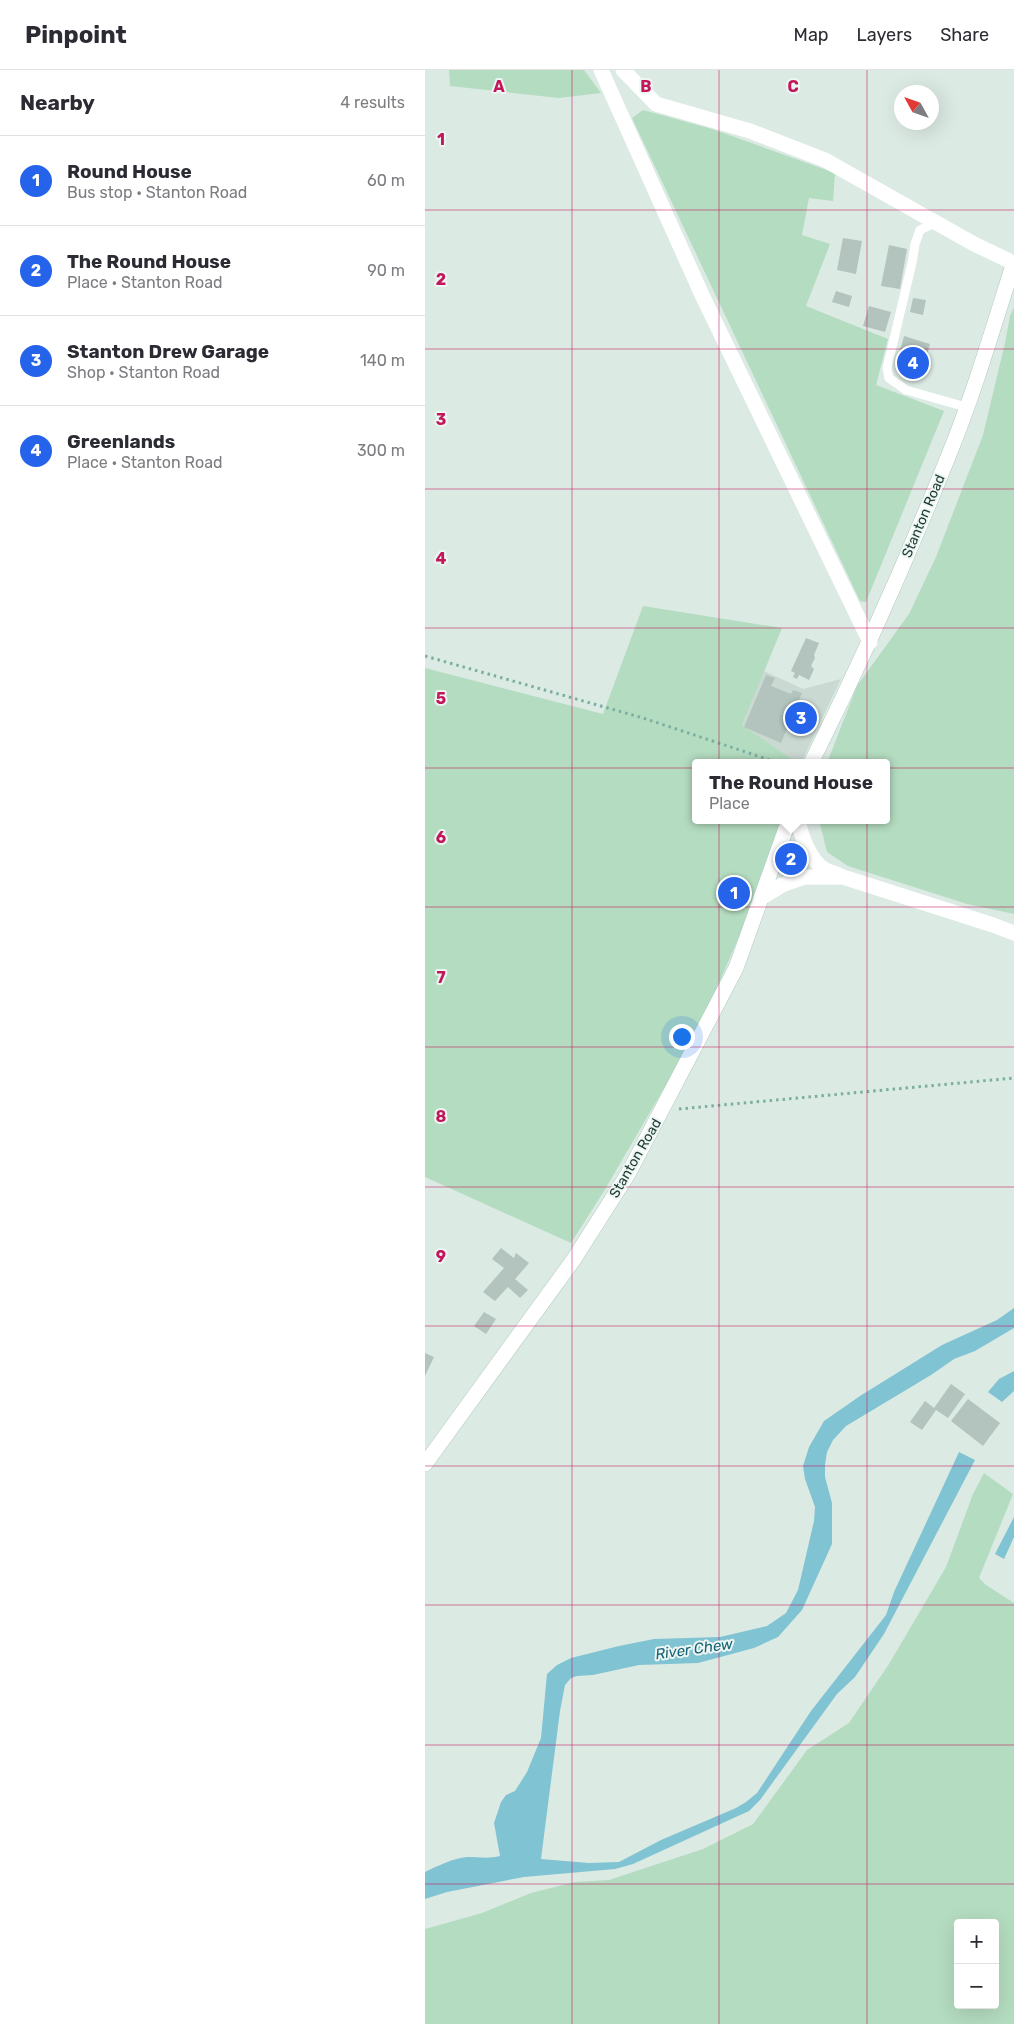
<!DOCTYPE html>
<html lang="en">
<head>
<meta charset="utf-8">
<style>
	:root { --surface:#fff; --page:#f2f2f3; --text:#2b2b33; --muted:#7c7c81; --line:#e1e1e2; --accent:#2563eb }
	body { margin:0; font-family:Rubik,sans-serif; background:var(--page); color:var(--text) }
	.controls { position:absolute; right:15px; bottom:15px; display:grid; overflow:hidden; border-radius:5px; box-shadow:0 5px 20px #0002 }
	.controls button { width:45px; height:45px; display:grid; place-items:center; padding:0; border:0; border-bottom:1px solid var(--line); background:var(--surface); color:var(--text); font:25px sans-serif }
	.compass { position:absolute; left:469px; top:15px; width:45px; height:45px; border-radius:50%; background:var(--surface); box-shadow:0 5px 20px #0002; rotate:310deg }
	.you { position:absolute; left:256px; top:966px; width:18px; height:18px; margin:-12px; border:4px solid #fff; border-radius:50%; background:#1a73e8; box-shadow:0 0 0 8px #1a73e833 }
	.badge { display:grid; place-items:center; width:32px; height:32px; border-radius:50%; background:var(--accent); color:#fff; font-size:16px; font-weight:700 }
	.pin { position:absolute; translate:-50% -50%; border:2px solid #fff; box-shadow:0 1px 5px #0006 }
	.popup { position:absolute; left:267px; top:689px; width:198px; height:65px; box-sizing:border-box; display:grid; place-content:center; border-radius:5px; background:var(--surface); filter:drop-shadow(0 1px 4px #0005); font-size:16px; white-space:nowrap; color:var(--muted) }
	.popup b { font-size:19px; color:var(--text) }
	.popup::after { content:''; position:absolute; left:50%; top:100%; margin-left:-10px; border:10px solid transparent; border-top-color:var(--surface) }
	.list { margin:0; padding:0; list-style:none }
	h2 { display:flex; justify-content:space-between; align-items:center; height:65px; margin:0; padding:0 20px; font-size:21px }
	h2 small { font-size:16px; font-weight:400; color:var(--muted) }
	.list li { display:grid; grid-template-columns:32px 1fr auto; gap:15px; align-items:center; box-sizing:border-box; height:90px; padding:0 20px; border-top:1px solid var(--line) }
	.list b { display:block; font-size:19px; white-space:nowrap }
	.list p { margin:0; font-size:16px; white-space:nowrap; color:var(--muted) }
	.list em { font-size:16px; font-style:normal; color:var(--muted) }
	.map { position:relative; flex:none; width:589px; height:1954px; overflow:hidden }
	header { display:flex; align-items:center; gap:30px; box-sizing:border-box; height:70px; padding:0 25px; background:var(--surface); border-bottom:1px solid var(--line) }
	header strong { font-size:24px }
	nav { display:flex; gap:28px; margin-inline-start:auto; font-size:18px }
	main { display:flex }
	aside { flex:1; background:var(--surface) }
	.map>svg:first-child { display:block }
	.built { fill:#cbd9d3 }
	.green { fill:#b4dcc0; fill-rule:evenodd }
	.water { fill:#80c3d3 }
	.building { fill:#b2c4bd }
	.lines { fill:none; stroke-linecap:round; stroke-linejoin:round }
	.secondary-casing { stroke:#afcac1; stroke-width:16 }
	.path { stroke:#7bafa0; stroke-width:3; stroke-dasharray:2.5 4; stroke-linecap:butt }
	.service { stroke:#fff; stroke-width:9 }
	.minor { stroke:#fff; stroke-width:15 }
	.secondary { stroke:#fff; stroke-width:15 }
	.grid { fill:none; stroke:#c2185b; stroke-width:1; stroke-opacity:0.55 }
	.labels { text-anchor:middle; stroke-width:4; stroke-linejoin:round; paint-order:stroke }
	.street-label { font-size:14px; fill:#1e3933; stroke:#edf6f2 }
	.water-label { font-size:15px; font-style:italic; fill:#166377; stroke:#edf6f2 }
	.grid-label { font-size:16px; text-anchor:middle; font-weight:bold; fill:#c2185b; stroke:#edf6f2; stroke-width:4; stroke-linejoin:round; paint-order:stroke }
</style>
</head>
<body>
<header>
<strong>Pinpoint</strong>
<nav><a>Map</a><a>Layers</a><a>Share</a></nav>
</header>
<main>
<aside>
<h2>Nearby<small>4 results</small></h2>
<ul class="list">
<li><span class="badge">1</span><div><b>Round House</b><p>Bus stop · Stanton Road</p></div><em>60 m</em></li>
<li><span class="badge">2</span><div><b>The Round House</b><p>Place · Stanton Road</p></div><em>90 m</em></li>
<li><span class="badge">3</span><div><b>Stanton Drew Garage</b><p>Shop · Stanton Road</p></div><em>140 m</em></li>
<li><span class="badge">4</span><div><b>Greenlands</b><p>Place · Stanton Road</p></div><em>300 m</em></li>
</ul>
</aside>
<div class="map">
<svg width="589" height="1954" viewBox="0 0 589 1954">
	<rect width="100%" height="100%" fill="#dceae4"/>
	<polygon class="built" points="339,601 378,619 416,609 376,693 373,693 317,655"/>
	<g class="green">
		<polygon points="24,0 159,0 176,23 134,28 25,16"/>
		<polygon points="218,40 287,59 410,103 408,131 384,128 377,165 405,174 381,236 463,269 451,315 519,341 441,532 435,531 207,48"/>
		<polygon points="589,237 589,844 542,834 423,796 402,782 394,750 461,750 461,693 402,693 432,616 484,544 511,487 558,365 580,273 585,246"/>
		<polygon points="218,536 357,558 317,655 373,693 271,693 271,750 356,750 315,864 277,953 179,1121 146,1173 0,1107 0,598 178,644"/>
		<path d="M559,1403l29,21 -34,84 7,7 28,18v421h-589v-95l57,-16 49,-20 44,-11 34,-2 94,-31 50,-25 54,-74 42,-27 40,-59 57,-97 27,-73zM533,1853h37v82h-37z"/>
	</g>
	<g class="water">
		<path d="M589,1238v20l-39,23 -21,8 -23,16 -85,51 -13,14 -6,12 -2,13v12l7,26v41l-30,66 -24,27 -24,11 -56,15 -59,2 -46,10 -16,1 -6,2 -6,7 -5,26 -19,148 48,4 30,-1 42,-22 75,-32 10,-6 11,-9 54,-82 75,-96 8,-23 65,-140 16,8 -91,174 -29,43 -18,17 -77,106 -11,11 -11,5 -105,48 -18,5 -91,8 -77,15 -22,7v-27c12,-6 29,-14 42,-15 12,0 21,2 33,-1l-6,-33 7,-21 5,-7 9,-4 12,-19 14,-34 6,-64 10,-9 14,-7 48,-12 35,-7 66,-2 47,-11 19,-13 12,-23 16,-69 1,-14 -10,-28 -2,-13 6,-19 15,-26 36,-25 82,-51 55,-25z"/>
		<polygon points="589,1301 589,1321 577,1332 563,1322 574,1309"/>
		<polygon points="589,1447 589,1467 579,1489 570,1484"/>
	</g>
	<g class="building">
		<polygon points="418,168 437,171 431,204 412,200"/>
		<polygon points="464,175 482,179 475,219 456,216"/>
		<polygon points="411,221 427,226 424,237 407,232"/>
		<polygon points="488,228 501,230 498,245 485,242"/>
		<polygon points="444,236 466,242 460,262 438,256"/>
		<polygon points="479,266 505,274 495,307 474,301 479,286 474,284"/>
		<polygon points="381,568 394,573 389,585 390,588 386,596 389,599 384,610 374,605 372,609 368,607 370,603 366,601"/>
		<polygon points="341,605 350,608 346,616 366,624 368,620 377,623 356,673 319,657"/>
		<circle cx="366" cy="789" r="8"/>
		<polygon points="76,1178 89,1188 91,1183 104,1193 90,1209 103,1220 95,1228 83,1217 70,1231 58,1222 79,1198 67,1189"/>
		<polygon points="59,1242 71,1249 61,1264 49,1256"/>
		<polygon points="0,1283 9,1287 0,1306"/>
		<polygon points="526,1314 540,1324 523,1348 511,1340 497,1360 485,1352 500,1331 509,1338"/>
		<polygon points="543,1329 575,1353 558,1376 526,1351"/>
	</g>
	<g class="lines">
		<g class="secondary-casing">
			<g id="secondary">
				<path d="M386,693c51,-102 97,-206 139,-311 25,-62 44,-127 64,-190"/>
				<polyline points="0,1394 149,1189 203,1104 311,898 364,750"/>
			</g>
		</g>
		<g class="path">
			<polyline points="0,586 218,648 354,693"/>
			<polyline points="254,1039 589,1008"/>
		</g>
		<polyline class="service" points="510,153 495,160 490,174 487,193 462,298 464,308 481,320 541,337"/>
		<g class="minor">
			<polyline points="176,0 277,225 445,572"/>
			<polyline points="198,0 231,34 325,61 400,90 549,174 589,193"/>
			<path d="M373,750c3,16 12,40 26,49 5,3 10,4 15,6"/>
			<polyline points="336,828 357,815 380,807 418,807 568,855 589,863"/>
		</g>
		<use href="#secondary" class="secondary"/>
	</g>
	<path class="grid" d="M147,0v1954M294,0v1954M442,0v1954M0,140h589M0,279h589M0,419h589M0,558h589M0,698h589M0,837h589M0,977h589M0,1117h589M0,1256h589M0,1396h589M0,1535h589M0,1675h589M0,1814h589"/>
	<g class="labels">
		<g class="street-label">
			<text transform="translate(498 446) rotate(-67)" y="5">Stanton Road</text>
			<text transform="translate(210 1088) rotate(-60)" y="5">Stanton Road</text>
		</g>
		<g class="water-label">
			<text transform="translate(269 1579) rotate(-8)" y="5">River Chew</text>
		</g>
	</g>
	<g class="grid-label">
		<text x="74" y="22">A</text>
		<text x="221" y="22">B</text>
		<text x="368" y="22">C</text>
		<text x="16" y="75">1</text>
		<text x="16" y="215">2</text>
		<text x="16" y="355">3</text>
		<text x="16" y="494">4</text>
		<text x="16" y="634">5</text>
		<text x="16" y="773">6</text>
		<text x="16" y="913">7</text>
		<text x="16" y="1052">8</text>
		<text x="16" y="1192">9</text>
	</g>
</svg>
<div class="controls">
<button>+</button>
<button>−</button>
</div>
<svg class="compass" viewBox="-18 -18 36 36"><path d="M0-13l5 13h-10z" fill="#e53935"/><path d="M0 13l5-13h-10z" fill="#7c7c81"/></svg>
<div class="you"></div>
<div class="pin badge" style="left:309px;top:823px">1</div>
<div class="pin badge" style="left:366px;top:789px">2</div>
<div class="popup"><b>The Round House</b>Place</div>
<div class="pin badge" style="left:376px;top:648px">3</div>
<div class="pin badge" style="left:488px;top:293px">4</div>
</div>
</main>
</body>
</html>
